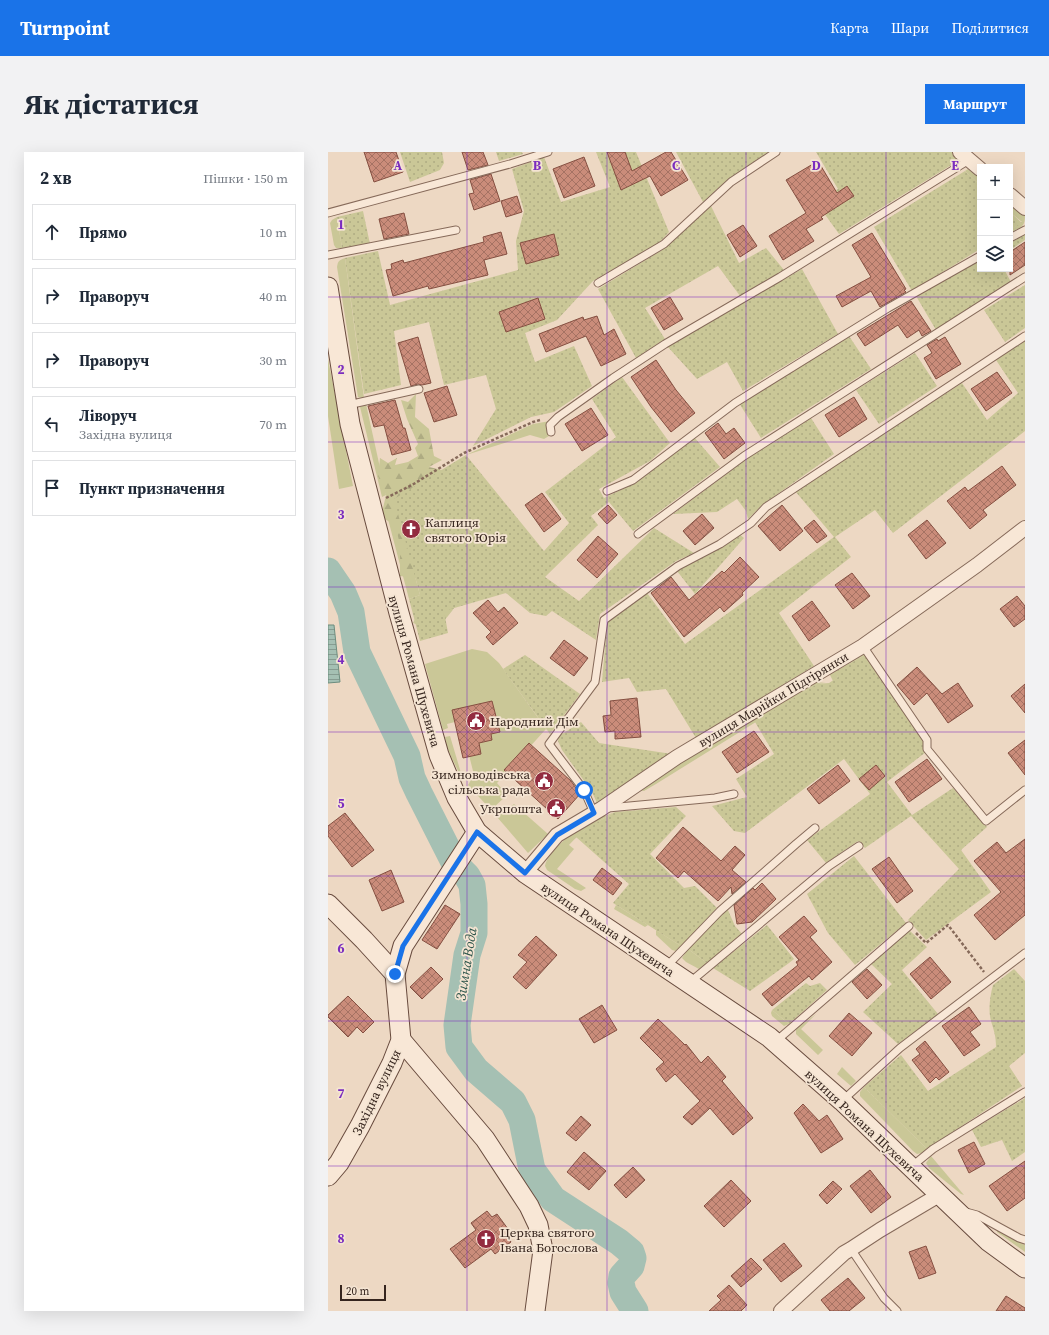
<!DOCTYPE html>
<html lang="uk">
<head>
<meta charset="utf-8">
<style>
	:root { --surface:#fff; --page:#f2f2f3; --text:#1f2937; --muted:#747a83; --line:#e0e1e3; --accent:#1a73e8 }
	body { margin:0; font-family:"Source Serif 4",serif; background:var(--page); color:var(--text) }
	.controls { position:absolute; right:12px; top:12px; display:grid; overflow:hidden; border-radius:0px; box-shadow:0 4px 16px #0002 }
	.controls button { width:36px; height:36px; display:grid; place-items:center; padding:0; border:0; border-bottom:1px solid var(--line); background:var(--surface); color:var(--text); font:20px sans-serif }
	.scale { position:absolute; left:12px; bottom:10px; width:46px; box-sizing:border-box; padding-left:4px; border:2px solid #36251e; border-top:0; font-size:11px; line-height:14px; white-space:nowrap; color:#36251e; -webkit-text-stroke:3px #f4e4d2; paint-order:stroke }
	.stop { position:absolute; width:12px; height:12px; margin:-9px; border:3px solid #1a73e8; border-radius:50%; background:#fff }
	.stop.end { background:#1a73e8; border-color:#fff; box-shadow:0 1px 4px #0008 }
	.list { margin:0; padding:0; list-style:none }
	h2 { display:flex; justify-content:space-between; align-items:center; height:52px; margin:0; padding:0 16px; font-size:17px }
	h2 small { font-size:13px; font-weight:400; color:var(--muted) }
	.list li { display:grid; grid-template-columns:26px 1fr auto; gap:12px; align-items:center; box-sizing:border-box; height:56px; margin:0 8px 8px; padding:0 8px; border:1px solid var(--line); border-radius:0px }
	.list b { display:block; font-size:15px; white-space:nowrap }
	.list p { margin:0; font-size:13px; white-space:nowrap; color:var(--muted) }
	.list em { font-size:13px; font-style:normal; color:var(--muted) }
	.icon { flex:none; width:22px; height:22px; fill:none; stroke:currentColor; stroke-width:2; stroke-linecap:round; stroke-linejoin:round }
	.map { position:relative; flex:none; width:697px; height:1159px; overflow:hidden; border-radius:0px }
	header { display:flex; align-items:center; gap:24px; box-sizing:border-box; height:56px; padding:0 20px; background:var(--accent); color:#fff }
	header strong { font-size:19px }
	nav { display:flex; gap:22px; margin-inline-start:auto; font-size:14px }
	.intro { display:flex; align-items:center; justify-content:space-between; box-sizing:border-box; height:96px; padding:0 24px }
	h1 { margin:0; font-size:28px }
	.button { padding:10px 18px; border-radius:0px; background:var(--accent); color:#fff; font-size:14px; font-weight:700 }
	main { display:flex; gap:24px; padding:0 24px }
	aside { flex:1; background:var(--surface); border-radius:0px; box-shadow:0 4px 16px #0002 }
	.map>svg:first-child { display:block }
	.grass { fill:#cac797 }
	.forest { fill:url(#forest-firs) }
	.garden { fill:url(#garden-dots) }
	.water { fill:url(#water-rules); stroke:#6c8d7f }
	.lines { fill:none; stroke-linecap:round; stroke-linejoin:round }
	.river { stroke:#a5c0b3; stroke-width:27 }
	.building { fill:url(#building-cross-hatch); stroke:#854f41 }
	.lane-casing { stroke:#866a5a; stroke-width:9 }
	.street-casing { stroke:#866a5a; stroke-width:16 }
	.secondary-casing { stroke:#684b3e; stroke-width:21 }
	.path { stroke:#866a5a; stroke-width:2.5; stroke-dasharray:3 2; stroke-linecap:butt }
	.lane { stroke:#f8e7d6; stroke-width:7 }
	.street { stroke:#f8e7d6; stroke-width:14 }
	.secondary { stroke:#f8e7d6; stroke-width:19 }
	.route { stroke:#1a73e8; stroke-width:5 }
	.grid { fill:none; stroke:#7b2cbf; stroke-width:1; stroke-opacity:0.55 }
	.labels { text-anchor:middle; stroke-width:3.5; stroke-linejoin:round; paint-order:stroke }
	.poi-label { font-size:13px; fill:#36251e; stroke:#f4e4d2; text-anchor:start }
	.street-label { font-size:13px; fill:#36251e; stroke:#f4e4d2 }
	.water-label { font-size:14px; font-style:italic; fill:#2e564c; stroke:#f4e4d2 }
	.grid-label { font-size:13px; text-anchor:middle; font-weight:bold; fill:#7b2cbf; stroke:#f4e4d2; stroke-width:3.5; stroke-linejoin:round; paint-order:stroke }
</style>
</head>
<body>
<header>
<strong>Turnpoint</strong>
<nav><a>Карта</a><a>Шари</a><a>Поділитися</a></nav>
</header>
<div class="intro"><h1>Як дістатися</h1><a class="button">Маршрут</a></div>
<main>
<aside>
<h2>2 хв<small>Пішки · 150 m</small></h2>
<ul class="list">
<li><svg class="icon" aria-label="ahead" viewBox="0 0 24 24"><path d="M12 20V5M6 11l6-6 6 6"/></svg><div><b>Прямо</b></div><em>10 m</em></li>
<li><svg class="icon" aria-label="right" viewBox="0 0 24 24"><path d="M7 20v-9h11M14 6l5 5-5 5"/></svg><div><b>Праворуч</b></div><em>40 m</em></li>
<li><svg class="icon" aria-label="right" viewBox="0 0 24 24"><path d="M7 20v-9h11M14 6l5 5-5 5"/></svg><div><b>Праворуч</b></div><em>30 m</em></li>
<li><svg class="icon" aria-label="left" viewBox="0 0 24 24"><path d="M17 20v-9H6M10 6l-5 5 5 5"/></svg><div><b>Ліворуч</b><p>Західна вулиця</p></div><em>70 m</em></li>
<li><svg class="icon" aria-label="arrive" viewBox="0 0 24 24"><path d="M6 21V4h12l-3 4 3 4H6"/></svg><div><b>Пункт призначення</b></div></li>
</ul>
</aside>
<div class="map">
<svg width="697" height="1159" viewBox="0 0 697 1159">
	<defs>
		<pattern id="forest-firs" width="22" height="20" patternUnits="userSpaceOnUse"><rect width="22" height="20" fill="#cac797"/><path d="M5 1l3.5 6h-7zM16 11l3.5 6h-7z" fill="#aeab82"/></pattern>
		<pattern id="garden-dots" width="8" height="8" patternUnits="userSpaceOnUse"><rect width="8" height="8" fill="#cac797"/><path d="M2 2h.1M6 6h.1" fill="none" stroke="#aeab82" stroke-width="1.8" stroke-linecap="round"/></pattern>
		<pattern id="water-rules" width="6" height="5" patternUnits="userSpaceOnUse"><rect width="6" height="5" fill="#a5c0b3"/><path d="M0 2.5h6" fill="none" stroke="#879c91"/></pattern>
		<pattern id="building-cross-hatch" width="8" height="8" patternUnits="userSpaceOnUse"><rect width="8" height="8" fill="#ca8c7a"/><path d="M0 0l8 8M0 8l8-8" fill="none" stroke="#a57263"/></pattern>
	</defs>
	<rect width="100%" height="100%" fill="#edd8c3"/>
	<g class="grass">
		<polygon points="640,17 652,25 652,33 637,19 626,26"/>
		<path d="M682,50l15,14c0,12 -5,11 -15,17v-3l12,-8 -12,-10z"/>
		<polygon points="9,65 14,96 8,96 6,93 2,71 4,68"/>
		<path d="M17,106l19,140 -6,-1 -21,-130c1,-6 2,-7 8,-9z"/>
		<polygon points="0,207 25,334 11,337 0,264"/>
		<polygon points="38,252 58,343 54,345 32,255"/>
		<polygon points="222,269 218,274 221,284 216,287 202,283 138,303 205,272"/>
		<polygon points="66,347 92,443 81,447 56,352"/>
		<polygon points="144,497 159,500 171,511 218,577 169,631 179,643 163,658 140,633 146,623 140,599 150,564 119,572 120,576 115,578 97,512"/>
		<polygon points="534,500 537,503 507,519 510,525 505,529 501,521"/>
		<polygon points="488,530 498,531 489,532 328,632 316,639 311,638 353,610"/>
		<polygon points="122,584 133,621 132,623 119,596 117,585"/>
		<polygon points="186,652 220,682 200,701 169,665"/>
		<path d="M287,660c-17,10 -33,18 -46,33l5,4 -17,20 29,19 -5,3 -6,-2 -28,-19 -2,-4c2,-14 33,-39 46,-45 8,-3 16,-6 24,-9z"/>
		<polygon points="288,753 320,773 317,775 286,757"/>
		<polygon points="328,778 353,794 348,799 344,798 328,783"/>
		<polygon points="360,797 379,811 371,817 358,810 354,806"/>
		<polygon points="444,858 461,872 456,874 444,864 443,861"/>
		<polygon points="488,862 473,877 495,898 490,903 468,882 468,877"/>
		<polygon points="514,915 528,929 523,934 509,922"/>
		<polygon points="536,935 599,997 594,1001 589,1002 585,999 532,944 532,940"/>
		<polygon points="603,1004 636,1043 633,1042 601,1016 598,1011"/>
		<polygon points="669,1078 672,1079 697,1093 697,1100 669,1080"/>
	</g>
	<polygon class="forest" points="88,242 87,265 101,277 106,304 114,308 101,315 123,320 141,434 124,459 108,479 85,471 91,459 93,427 72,424 72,392 67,373 53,365 58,343 50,324 52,306 60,311 69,306 67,313 80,310 90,304 87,296 90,292 79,267 73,248 80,250"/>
	<g class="garden">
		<polygon points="72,0 114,0 116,11 112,18 82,30"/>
		<polygon points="168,0 194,0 195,2 171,9"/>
		<polygon points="268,0 308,0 341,80 330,92 265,129 229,168 197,181 207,210 246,194 264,234 226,260 203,265 145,294 168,257 158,223 116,233 101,170 66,179 73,233 36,242 17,106 50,99 62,153 190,118 188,89 196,59 184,17 216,5 233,50 282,35"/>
		<polygon points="348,0 440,0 399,28 375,50"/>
		<polygon points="488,0 626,0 629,7 625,12 511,82 488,50 510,37"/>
		<polygon points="637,19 652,33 652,97 584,139 546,75"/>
		<polygon points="383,54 411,111 438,96 456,118 412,144 390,114 317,156 337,187 308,206 270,137 334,98"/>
		<polygon points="35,59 42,92 14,96 9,65"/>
		<polygon points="682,60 694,71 682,78"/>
		<polygon points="697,82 697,88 682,98 682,91"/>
		<polygon points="652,108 652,117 676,117 683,130 608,178 588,144"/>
		<polygon points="474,117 510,182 415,239 399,210 369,227 339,194"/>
		<polygon points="697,133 697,176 677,190 656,158"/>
		<polygon points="521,184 543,217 433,286 411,251"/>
		<polygon points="697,188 697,279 565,381 547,358 507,385 523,405 451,461 486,514 368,586 338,537 309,540 301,526 274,530 279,470 319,441 357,492 506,385 467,339 634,231 659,268 690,241 668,208"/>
		<polygon points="587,201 609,234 551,272 528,238"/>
		<polygon points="294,225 342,291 322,309 271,337 276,346 307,331 366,285 392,315 305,379 281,350 263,364 270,373 217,425 251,449 326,376 366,401 348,409 272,462 268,488 224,459 218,464 202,461 178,441 116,459 120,481 92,489 81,447 92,443 66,347 138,303 216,399 241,371 217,340 288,285 264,247"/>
		<polygon points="483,266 506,302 434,353 420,367 418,359 409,347 389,360 345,362 420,306"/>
		<polygon points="411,382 416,386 367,442 349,419 392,396"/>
		<polygon points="197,503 252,542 222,582 175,517"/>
		<polygon points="537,503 595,588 595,593 598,600 559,630 584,663 625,636 659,675 633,698 663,740 598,788 580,768 631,717 583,664 537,696 530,689 498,711 479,688 542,642 516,607 417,681 406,679 384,654 419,645 408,627 446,602 427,570 489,532 501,531 510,525 506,520"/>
		<polygon points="253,570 271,591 344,602 277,649 269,651 264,640 234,598 230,589 231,584"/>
		<polygon points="348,655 358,664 322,702 356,736 367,734 389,756 353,794 285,751 301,732 248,685 261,675 287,660"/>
		<polygon points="526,704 578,771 527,813 500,781 479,742"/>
		<polygon points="399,756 407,774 414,782 379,811 360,797"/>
		<polygon points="439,773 466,807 461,811 422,839 385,816"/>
		<polygon points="581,778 599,795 574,818 610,862 570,892 535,860 564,832 542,811"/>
		<path d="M686,817l11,12v72l-16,13 13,20 -95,63 -63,-62 37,-32 27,36 68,-44c0,-11 -2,-16 -5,-26 -3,-11 -1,-25 2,-36z"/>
		<polygon points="478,831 482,834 492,831 499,838 461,872 444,858"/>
		<polygon points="697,946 697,1000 684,1009 674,988 653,995 644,978"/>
	</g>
	<polygon class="water" points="0,473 6,473 12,530 0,531"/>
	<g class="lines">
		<polyline class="river" points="0,419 15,441 23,460 29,500 79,604 84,626 91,641 127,712 139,724 144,733 146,752 146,781 139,803 129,873 131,895 148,918 185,950 194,968 204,1018 225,1047 291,1090 303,1100 305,1106 303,1114 294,1124 293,1131 295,1140 307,1159"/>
	</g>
	<g class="building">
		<polygon points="36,0 68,0 75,20 46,30"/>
		<polygon points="134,0 155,0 160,13 140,18"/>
		<polygon points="279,0 297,0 304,19 338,0 343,0 360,28 333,44 322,24 293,38"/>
		<polygon points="256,5 267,34 236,46 225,17"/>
		<polygon points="490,9 509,41 519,34 526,44 493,65 495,67 478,77 486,89 455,108 441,84 478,61 458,28"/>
		<polygon points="163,22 172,49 146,58 141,42 146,41 142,28"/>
		<polygon points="189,44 194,60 178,65 173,49"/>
		<polygon points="76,61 81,82 56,87 51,67"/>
		<polygon points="415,73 429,94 412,105 399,83"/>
		<polygon points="173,80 179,102 156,108 160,123 101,137 100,134 65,144 58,118 64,117 63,112 75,108 76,111 156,90 155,85"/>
		<polygon points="544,81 578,137 576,138 578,140 552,155 543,139 514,155 508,144 543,125 524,93"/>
		<polygon points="226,82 231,103 198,112 192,91"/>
		<polygon points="697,90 697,113 682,123 682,100"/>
		<polygon points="342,145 355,167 336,178 323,156"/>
		<polygon points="210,146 217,167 178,180 171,160"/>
		<polygon points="583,149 603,179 594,184 591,178 579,186 570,173 537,194 529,182"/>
		<polygon points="269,164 276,183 286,177 298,202 273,214 258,184 218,200 211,182 255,165 256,168"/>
		<polygon points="90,185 103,231 94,233 90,232 83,234 70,191"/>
		<polygon points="617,185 633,212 608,227 596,206 604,201 599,193 609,187 610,189"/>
		<polygon points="328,208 348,238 367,261 343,280 323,255 303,225"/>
		<polygon points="669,220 684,241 658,259 643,237"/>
		<polygon points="119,234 129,263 106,270 96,241"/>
		<polygon points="526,245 539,267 511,285 497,263"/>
		<polygon points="67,248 75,276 77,276 83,298 64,303 56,273 46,275 40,254"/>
		<polygon points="263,256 280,283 254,299 237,272"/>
		<polygon points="390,271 398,282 406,276 417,291 396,307 377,281"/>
		<polygon points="674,314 688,333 655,358 659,363 642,377 619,349 637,335 640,339"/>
		<polygon points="214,341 233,367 216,380 197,353"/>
		<polygon points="280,353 289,363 279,372 270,362"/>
		<polygon points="454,353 475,379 452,399 430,374"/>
		<polygon points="374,362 386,376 367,393 355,379"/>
		<polygon points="486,368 499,384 489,391 476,376"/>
		<polygon points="599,368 618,391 598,407 580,383"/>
		<polygon points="270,384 290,402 269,426 249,408"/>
		<polygon points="412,405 431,425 414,441 415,443 396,460 392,455 356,485 323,441 343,425 361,448 394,419 396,421"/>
		<polygon points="524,421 542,444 525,457 507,433"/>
		<polygon points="689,444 697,454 697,467 686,475 672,457"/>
		<polygon points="160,448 170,460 176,455 190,471 165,493 158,485 163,480 145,461"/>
		<polygon points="484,449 502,474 481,489 464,464"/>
		<polygon points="236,488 260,506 246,524 222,506"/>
		<polygon points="589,515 614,542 630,531 645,554 620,571 599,541 586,553 569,533"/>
		<polygon points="697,532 697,561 683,544"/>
		<polygon points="309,546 313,585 287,587 287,579 277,580 275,564 283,563 282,549"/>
		<polygon points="164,549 172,580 163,582 164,588 151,591 153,602 135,606 124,558"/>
		<polygon points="426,579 441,600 409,621 394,600"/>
		<polygon points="697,588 697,623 680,601"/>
		<polygon points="201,591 243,629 252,642 230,667 176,618"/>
		<polygon points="599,607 614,627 581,650 567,630"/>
		<polygon points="510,613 522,629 491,652 479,637"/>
		<polygon points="548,613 557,624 541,638 531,627"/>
		<polygon points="17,661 46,698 24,715 0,684 0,674"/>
		<polygon points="355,675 393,709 407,694 417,703 404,718 418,730 404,742 403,735 390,749 356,719 350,726 328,706"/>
		<polygon points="697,687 697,763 667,788 646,763 673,740 646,709 669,690 678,701"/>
		<polygon points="561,705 585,739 569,751 544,717"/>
		<polygon points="274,716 294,731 285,743 265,728"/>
		<polygon points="63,718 76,750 54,759 41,728"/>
		<polygon points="434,731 448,747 424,770 409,772 406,753 425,736 427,738"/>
		<polygon points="117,753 132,762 109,797 94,788"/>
		<polygon points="476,764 489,779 482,785 504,810 484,828 481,824 444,854 434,842 470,813 468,810 471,808 451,785"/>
		<polygon points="208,784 229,803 198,837 185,825 199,810 190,803"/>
		<polygon points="602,805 623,830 603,847 582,822"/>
		<polygon points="103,815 115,827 94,847 82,835"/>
		<polygon points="539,817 554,833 539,847 524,830"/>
		<polygon points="20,844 46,870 35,881 29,875 20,885 0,865 0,863"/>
		<polygon points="274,853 289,878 266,891 251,867"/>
		<polygon points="641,855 653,872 642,880 652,893 636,904 614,874"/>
		<polygon points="521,861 544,881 524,904 501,884"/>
		<polygon points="330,867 357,893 358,892 373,911 380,904 398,925 394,929 425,966 405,983 382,956 364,973 355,965 372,949 347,922 338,930 328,917 336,910 312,886"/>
		<polygon points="597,889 621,920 611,928 608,925 602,931 584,908 592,902 588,897"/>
		<polygon points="475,952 491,969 499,963 515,987 493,1001 466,961"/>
		<polygon points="253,964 263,973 248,989 238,981"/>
		<polygon points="646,990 657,1012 641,1021 630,998"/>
		<polygon points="256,1000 278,1019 261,1038 239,1020"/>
		<polygon points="697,1009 697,1046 679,1059 661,1034"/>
		<polygon points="305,1015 317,1028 298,1046 286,1033"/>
		<polygon points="542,1018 563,1045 543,1061 522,1034"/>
		<polygon points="403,1028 423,1049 396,1075 376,1054"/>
		<polygon points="505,1029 514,1037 499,1052 491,1043"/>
		<polygon points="159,1059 164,1065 169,1062 183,1081 179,1084 183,1090 167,1102 163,1097 137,1116 122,1097 148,1078 143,1071"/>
		<polygon points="456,1091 474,1114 453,1130 435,1108"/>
		<polygon points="598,1094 608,1121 591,1127 581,1100"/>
		<polygon points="423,1106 434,1117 413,1135 403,1124"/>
		<polygon points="520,1126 537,1146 521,1159 502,1159 493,1148"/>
		<polygon points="401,1133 419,1153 413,1159 381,1159 393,1148 389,1144"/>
		<polygon points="678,1144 697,1156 697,1159 668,1159"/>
	</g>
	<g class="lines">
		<g class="lane-casing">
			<g id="lane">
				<polyline points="0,61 182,12 220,0"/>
				<polyline points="682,86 697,78"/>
				<polyline points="0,103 128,78"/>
				<polyline points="270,131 336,92 403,30 448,0"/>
				<polyline points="20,253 91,237"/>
				<polyline points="223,280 222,273 230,265 285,226 337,192 452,125 641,8"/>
				<polyline points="279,339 305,328 407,251 560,156 652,104"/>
				<polyline points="310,382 416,304 697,125"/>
				<polyline points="535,494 599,588 599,597 658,669 697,638"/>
				<polyline points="280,656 387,646 406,642"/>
				<polyline points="266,661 256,638 221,592 267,530 276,468 350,414 392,392 423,371 438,355 697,184"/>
				<polyline points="338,815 392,759 468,692 487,676"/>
				<polyline points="361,831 501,714 531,694"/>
				<polyline points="447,890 581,774"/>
				<polyline points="515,948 572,896 697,801"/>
				<polyline points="583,1015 605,997 697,940"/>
				<polyline points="638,1060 649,1063 691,1086 697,1088"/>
				<polyline points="523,1097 556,1146 569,1159"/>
			</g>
		</g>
		<g class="street-casing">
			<g id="street">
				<polyline points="632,0 652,17"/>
				<polyline points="682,43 697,56"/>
				<polyline points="197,721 229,683 273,657 349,605 535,494 649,413 697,376"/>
				<polyline points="453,1159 516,1101 523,1097 552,1078 611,1043"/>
			</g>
		</g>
		<g class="secondary-casing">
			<g id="secondary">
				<polyline points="0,135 22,272 71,461 111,603 129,646 149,680 197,721 441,885 514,949 660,1089 697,1116"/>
				<polyline points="0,752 36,788 67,822"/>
				<polyline points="73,888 157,987 201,1054 210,1073 215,1098 207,1159"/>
				<polyline points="0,1024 11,1011 32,974 64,911 73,888 67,822 75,794 149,680"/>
			</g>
		</g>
		<g class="path">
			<polyline points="58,346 84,333 136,301 205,270 212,268"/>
			<polyline points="588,781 598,791 620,773 656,820"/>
		</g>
		<use href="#lane" class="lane"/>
		<use href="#street" class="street"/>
		<use href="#secondary" class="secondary"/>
	</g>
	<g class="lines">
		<polyline class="route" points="67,822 75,794 149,680 197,721 229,683 266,661 256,638"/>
	</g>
	<path class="grid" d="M139,0v1159M279,0v1159M418,0v1159M558,0v1159M0,145h697M0,290h697M0,435h697M0,580h697M0,724h697M0,869h697M0,1014h697"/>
	<defs>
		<g id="church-disc" transform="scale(1)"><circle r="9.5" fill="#932c40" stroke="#f4e4d2"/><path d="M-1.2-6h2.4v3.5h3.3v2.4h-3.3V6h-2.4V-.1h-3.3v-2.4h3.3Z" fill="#fff"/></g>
		<g id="civic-disc" transform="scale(1)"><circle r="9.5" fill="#932c40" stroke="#f4e4d2"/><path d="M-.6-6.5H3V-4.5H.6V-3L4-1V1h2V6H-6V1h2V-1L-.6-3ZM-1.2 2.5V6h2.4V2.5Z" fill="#fff"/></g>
	</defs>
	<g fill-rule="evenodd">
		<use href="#church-disc" x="83" y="377"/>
		<use href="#civic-disc" x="148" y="569"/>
		<use href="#civic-disc" x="216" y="629"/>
		<use href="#civic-disc" x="228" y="656"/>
		<use href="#church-disc" x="158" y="1087"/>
	</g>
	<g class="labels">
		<g class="poi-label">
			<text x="97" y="375">Каплиця<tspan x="97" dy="15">святого Юрія</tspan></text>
			<text x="162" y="574">Народний Дім</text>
			<text x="202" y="627" text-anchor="end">Зимноводівська<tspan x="202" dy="15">сільська рада</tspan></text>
			<text x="214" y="661" text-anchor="end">Укрпошта</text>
			<text x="172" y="1085">Церква святого<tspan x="172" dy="15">Івана Богослова</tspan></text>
		</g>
		<g class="street-label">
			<text transform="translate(87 519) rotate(74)" y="5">вулиця Романа Шухевича</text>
			<text transform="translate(445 547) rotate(-31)" y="5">вулиця Марійки Підгірянки</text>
			<text transform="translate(280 777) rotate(34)" y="5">вулиця Романа Шухевича</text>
			<text transform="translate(48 940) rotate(-64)" y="5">Західна вулиця</text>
			<text transform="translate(537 973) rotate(43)" y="5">вулиця Романа Шухевича</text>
		</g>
		<g class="water-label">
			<text transform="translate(138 812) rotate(-81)" y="5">Зимна Вода</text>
		</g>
	</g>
	<g class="grid-label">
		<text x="70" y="18">A</text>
		<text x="209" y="18">B</text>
		<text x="348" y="18">C</text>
		<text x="488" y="18">D</text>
		<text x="627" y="18">E</text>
		<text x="13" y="77">1</text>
		<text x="13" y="222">2</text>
		<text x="13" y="367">3</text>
		<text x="13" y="512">4</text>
		<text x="13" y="656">5</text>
		<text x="13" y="801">6</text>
		<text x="13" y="946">7</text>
		<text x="13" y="1091">8</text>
	</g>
</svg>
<div class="controls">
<button>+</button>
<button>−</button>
<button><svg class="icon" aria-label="layers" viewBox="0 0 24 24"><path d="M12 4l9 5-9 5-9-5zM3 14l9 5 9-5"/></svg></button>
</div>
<div class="scale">20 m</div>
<div class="stop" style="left:256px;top:638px"></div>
<div class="stop end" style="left:67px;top:822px"></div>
</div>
</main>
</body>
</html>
